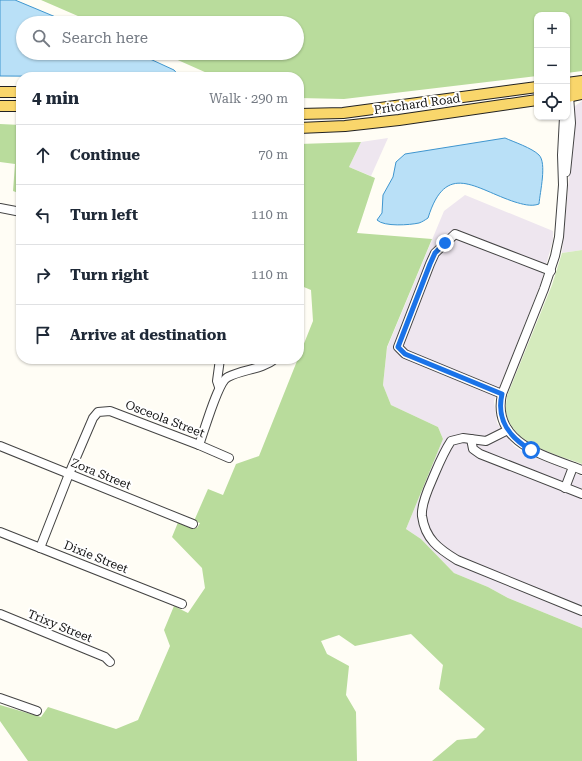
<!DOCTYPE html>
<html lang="en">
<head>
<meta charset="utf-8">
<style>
	:root { --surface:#fff; --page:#f2f2f3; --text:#1f2937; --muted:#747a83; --line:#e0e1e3 }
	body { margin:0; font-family:"Roboto Serif",serif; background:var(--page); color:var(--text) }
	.controls { position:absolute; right:12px; top:12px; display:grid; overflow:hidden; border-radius:8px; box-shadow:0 1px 3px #0004 }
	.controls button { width:36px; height:36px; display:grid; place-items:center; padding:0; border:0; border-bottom:1px solid var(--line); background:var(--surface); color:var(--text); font:20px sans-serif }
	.stop { position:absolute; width:12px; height:12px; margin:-9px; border:3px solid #1a73e8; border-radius:50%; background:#fff }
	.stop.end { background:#1a73e8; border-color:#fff; box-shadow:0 1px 4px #0008 }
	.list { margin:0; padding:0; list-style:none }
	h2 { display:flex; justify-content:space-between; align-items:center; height:52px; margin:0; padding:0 16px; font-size:17px }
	h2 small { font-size:13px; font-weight:400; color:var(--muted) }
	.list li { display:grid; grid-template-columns:26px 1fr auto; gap:12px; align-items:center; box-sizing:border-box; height:60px; padding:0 16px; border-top:1px solid var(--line) }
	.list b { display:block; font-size:15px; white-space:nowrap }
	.list em { font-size:13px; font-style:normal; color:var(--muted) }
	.icon { flex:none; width:22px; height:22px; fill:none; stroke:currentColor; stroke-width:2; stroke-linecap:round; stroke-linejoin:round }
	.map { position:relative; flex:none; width:582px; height:761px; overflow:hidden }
	.search { position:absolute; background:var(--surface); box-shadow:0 1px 3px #0004; left:16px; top:16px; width:288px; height:44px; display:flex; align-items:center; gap:10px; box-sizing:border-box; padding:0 14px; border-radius:22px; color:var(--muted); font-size:15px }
	.panel { position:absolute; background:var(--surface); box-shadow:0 1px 3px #0004; left:16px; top:72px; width:288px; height:292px; border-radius:16px }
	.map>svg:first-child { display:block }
	.industrial { fill:#eee6ef }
	.green { fill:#d5ebbd }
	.forest { fill:#b9dc9c }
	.water { fill:#b9e0f7; stroke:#3f96cf }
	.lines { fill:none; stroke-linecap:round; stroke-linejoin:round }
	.minor-casing { stroke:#444; stroke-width:10 }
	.major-casing { stroke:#222; stroke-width:12 }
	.minor { stroke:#fff; stroke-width:8 }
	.major { stroke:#f9d66b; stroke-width:10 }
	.route { stroke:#1a73e8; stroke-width:5 }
	.labels { text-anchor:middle; stroke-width:4; stroke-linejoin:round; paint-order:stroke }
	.street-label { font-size:12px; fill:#111; stroke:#fff }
</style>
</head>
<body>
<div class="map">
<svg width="582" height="761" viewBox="0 0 582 761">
	<rect width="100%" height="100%" fill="#fffdf5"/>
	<g class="industrial">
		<polygon points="582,101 582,250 562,253 575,113 574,110 575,106"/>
		<polygon points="388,138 371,176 349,167 361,142"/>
		<polygon points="465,195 553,231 553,240 541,283 494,401 497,423 514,446 523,452 582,476 582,628 508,598 488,587 454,573 421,539 406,529 443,439 438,427 391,405 383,385 387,348 444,211"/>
	</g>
	<path class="green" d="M582,250v214c-26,-10 -72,-20 -76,-53 -1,-4 1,-11 1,-15l45,-111 10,-32z"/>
	<g class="forest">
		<polygon points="41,0 582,0 582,71 567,73 567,15 537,15 537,76 344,99 299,98 299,77 216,77 162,53 297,53 297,23 94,23"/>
		<polygon points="0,124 21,125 21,194 13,191 15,164 0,162"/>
		<polygon points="361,142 349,167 375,178 357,233 432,239 387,347 383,385 391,405 438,427 443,439 406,529 421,539 454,573 488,587 508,598 582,628 582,761 432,761 457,740 476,738 485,729 439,689 443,665 411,634 355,646 339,635 321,641 327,654 349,666 346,695 356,712 357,761 28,761 0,721 0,705 41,717 48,707 116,729 138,720 170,646 164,630 174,606 188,613 205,588 202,568 172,537 179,520 197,528 200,523 194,521 208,489 223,495 236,464 259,456 313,321 311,290 299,285 299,144"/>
	</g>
	<g class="water">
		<polygon points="0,0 15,0 70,23 23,23 23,53 137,53 174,70 180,77 0,76"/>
		<path d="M505,138c9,4 27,10 34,17 8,8 1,37 0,49 -8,3 -17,0 -24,-2 -40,-13 -69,-42 -87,16 -3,2 -6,4 -9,5 -9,2 -35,4 -42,-3l5,-7 1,-18 10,-18 3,-15 9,-8z"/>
	</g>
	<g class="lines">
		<g class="minor-casing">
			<g id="minor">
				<path d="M564,117l-2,38 1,30 -4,52 -4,19 -11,33 -42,105c-11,50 45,62 80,76"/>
				<polyline points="566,172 571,123 569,96"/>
				<polyline points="0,208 21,212"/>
				<polyline points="219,387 217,381 220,359"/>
				<polyline points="502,394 405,354 398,347 430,264 435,253 455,234 551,271"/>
				<path d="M508,430l-22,11 -23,-3 -12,3c-8,12 -13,25 -19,39 -4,9 -11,26 -10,36 3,23 17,33 35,44l125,51"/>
				<polyline points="471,439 473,449 480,454 582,494"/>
				<path d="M199,445c5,-13 19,-64 29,-68 15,-8 33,-7 47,-18"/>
				<polyline points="0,446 193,524"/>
				<polyline points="565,488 573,467"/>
				<polyline points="0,532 182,604"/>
				<polyline points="40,548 69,474 93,418 98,412 110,411 199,445 229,458"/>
				<polyline points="0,614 105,657 110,662"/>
				<polyline points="0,698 37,711"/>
			</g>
		</g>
		<g class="major-casing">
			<g id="major">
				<polyline points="567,83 582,81"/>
				<polyline points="0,92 21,92"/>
				<path d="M569,96c3,-6 6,-9 13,-10"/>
				<polyline points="567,97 582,94"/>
				<polyline points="0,106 21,106"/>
				<polyline points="299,114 343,113 537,87"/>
				<polyline points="299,128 345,126 399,120 537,100"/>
			</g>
		</g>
		<use href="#minor" class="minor"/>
		<use href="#major" class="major"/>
	</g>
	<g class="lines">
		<path class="route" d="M445,243l-10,10 -5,11 -32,83 7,7 97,40c-6,26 7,43 29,56"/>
	</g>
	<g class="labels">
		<g class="street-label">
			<text transform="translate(417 104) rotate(-8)" y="4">Pritchard Road</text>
			<text transform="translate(165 419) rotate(21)" y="4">Osceola Street</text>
			<text transform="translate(101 474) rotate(22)" y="4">Zora Street</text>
			<text transform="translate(96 557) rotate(22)" y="4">Dixie Street</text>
			<text transform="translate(60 626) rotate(22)" y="4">Trixy Street</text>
		</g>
	</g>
</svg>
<div class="controls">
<button>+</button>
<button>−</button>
<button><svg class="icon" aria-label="locate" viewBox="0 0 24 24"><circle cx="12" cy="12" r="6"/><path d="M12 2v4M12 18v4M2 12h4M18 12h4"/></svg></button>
</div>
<div class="stop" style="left:531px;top:450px"></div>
<div class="stop end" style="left:445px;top:243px"></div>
<div class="search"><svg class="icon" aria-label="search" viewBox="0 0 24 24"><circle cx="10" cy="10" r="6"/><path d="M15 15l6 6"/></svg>Search here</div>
<section class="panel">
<h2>4 min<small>Walk · 290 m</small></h2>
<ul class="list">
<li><svg class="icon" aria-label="ahead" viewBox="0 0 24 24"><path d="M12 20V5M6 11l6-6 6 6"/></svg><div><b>Continue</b></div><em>70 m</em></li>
<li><svg class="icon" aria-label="left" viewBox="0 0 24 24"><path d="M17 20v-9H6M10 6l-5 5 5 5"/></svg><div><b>Turn left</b></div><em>110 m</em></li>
<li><svg class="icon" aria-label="right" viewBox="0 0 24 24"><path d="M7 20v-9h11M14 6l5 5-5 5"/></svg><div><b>Turn right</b></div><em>110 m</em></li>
<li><svg class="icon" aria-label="arrive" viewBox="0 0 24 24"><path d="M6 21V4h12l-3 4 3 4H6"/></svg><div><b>Arrive at destination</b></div></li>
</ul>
</section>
</div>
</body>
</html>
